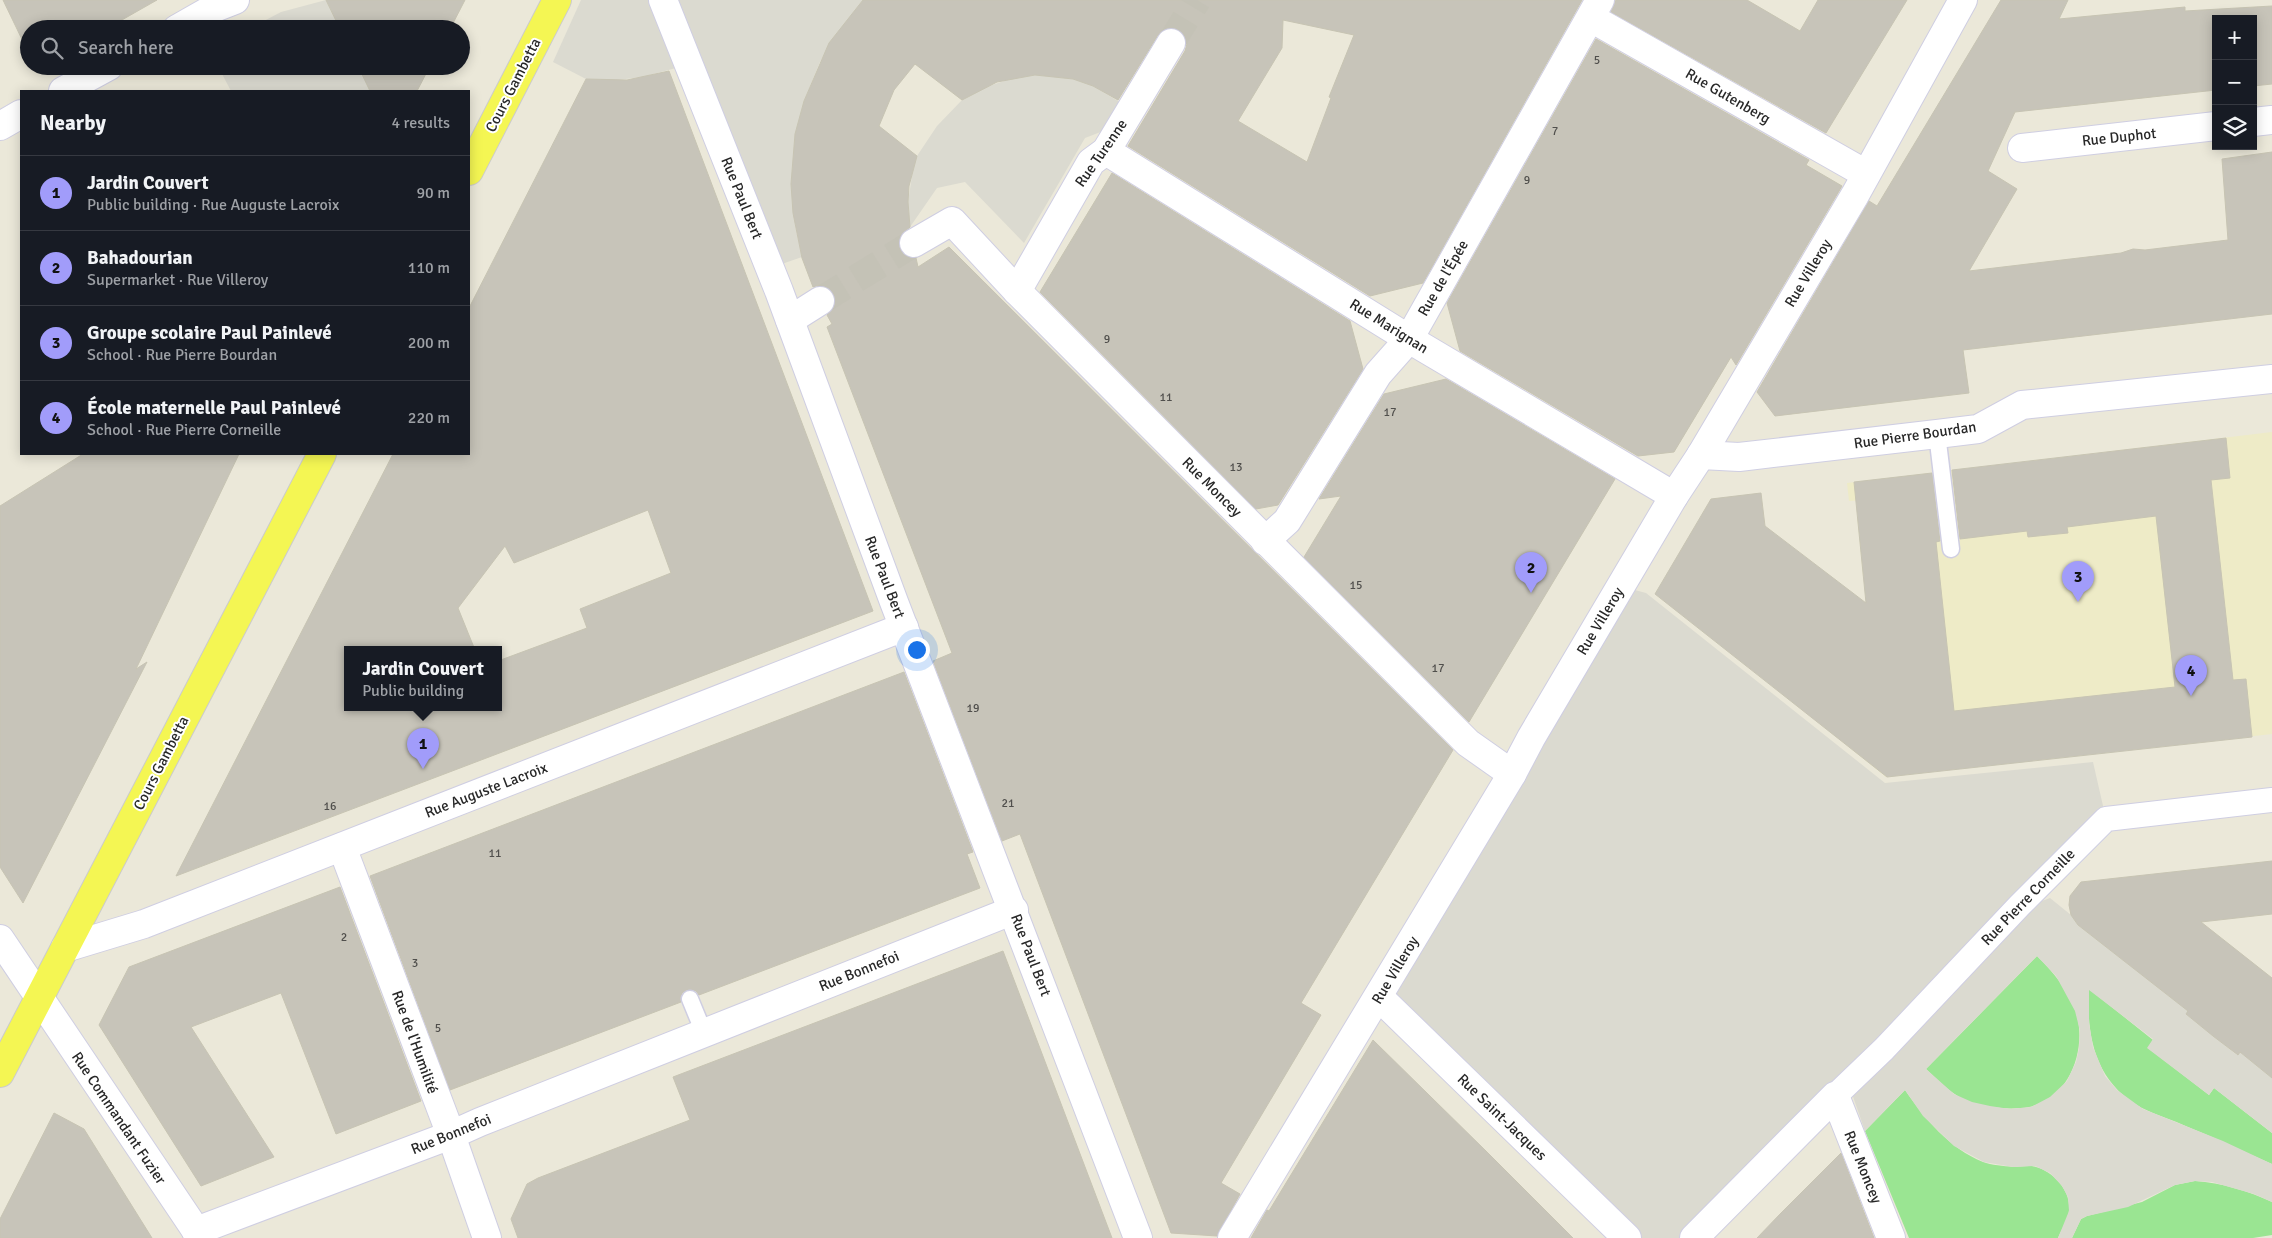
<!DOCTYPE html>
<html lang="en">
<head>
<meta charset="utf-8">
<style>
	:root { --surface:#171b24; --page:#242831; --text:#f1f3f6; --muted:#9ea1a6; --line:#363941; --accent:#a19cfa }
	body { margin:0; font-family:Signika,sans-serif; background:var(--page); color:var(--text) }
	.controls { position:absolute; right:15px; top:15px; display:grid; overflow:hidden; border-radius:0px; box-shadow:0 2px 12px #0003 }
	.controls button { width:45px; height:45px; display:grid; place-items:center; padding:0; border:0; border-bottom:1px solid var(--line); background:var(--surface); color:var(--text); font:25px sans-serif }
	.you { position:absolute; left:916px; top:649px; width:18px; height:18px; margin:-12px; border:4px solid #fff; border-radius:50%; background:#1a73e8; box-shadow:0 0 0 8px #1a73e833 }
	.badge { display:grid; place-items:center; width:32px; height:32px; border-radius:50%; background:var(--accent); color:#111; font-size:16px; font-weight:700 }
	.pin { position:absolute; translate:-50% -41px; filter:drop-shadow(0 1px 2px #0008) }
	.pin::after { content:''; position:absolute; top:26px; width:18px; height:15px; background:inherit; clip-path:polygon(0 0,100% 0,50% 100%) }
	.popup { position:absolute; left:344px; top:646px; width:158px; height:65px; box-sizing:border-box; display:grid; place-content:center; border-radius:0px; background:var(--surface); filter:drop-shadow(0 1px 4px #0005); font-size:16px; white-space:nowrap; color:var(--muted) }
	.popup b { font-size:19px; color:var(--text) }
	.popup::after { content:''; position:absolute; left:50%; top:100%; margin-left:-10px; border:10px solid transparent; border-top-color:var(--surface) }
	.list { margin:0; padding:0; list-style:none }
	h2 { display:flex; justify-content:space-between; align-items:center; height:65px; margin:0; padding:0 20px; font-size:21px }
	h2 small { font-size:16px; font-weight:400; color:var(--muted) }
	.list li { display:grid; grid-template-columns:32px 1fr auto; gap:15px; align-items:center; box-sizing:border-box; height:75px; padding:0 20px; border-top:1px solid var(--line) }
	.list b { display:block; font-size:19px; white-space:nowrap }
	.list p { margin:0; font-size:16px; white-space:nowrap; color:var(--muted) }
	.list em { font-size:16px; font-style:normal; color:var(--muted) }
	.icon { flex:none; width:28px; height:28px; fill:none; stroke:currentColor; stroke-width:2; stroke-linecap:round; stroke-linejoin:round }
	.map { position:relative; flex:none; width:2272px; height:1238px; overflow:hidden }
	.search { position:absolute; background:var(--surface); box-shadow:0 2px 12px #0003; left:20px; top:20px; width:450px; height:55px; display:flex; align-items:center; gap:12px; box-sizing:border-box; padding:0 18px; border-radius:28px; color:var(--muted); font-size:19px }
	.panel { position:absolute; background:var(--surface); box-shadow:0 2px 12px #0003; left:20px; top:90px; width:450px; height:365px; border-radius:0px }
	.map>svg:first-child { display:block }
	.education { fill:#eeebc7 }
	.green { fill:#9ae592 }
	.plaza { fill:#dbdad0; fill-rule:evenodd }
	.building { fill:#c7c4b9; stroke:#c7c4b3; fill-rule:evenodd }
	.lines { fill:none; stroke-linecap:round; stroke-linejoin:round }
	.minor-tunnel { stroke:#c4c2b6; stroke-width:28; stroke-dasharray:28 14; stroke-linecap:butt }
	.service-casing { stroke:#cfcee2; stroke-width:19 }
	.pedestrian-casing { stroke:#cfcee2; stroke-width:26 }
	.minor-casing { stroke:#cfcee2; stroke-width:30 }
	.secondary-casing { stroke:#cfcee2; stroke-width:30 }
	.primary-casing { stroke:#cbcbcb; stroke-width:30 }
	.service { stroke:#fff; stroke-width:16 }
	.pedestrian { stroke:#fff; stroke-width:24 }
	.minor { stroke:#fff; stroke-width:28 }
	.secondary { stroke:#fff; stroke-width:28 }
	.primary { stroke:#f4f653; stroke-width:28 }
	.labels { text-anchor:middle; stroke-width:4; stroke-linejoin:round; paint-order:stroke }
	.number-label { font-size:12px; fill:#504f4c }
	.street-label { font-size:15px; fill:#282828; stroke:#fff }
</style>
</head>
<body>
<div class="map">
<svg width="2272" height="1238" viewBox="0 0 2272 1238">
	<rect width="100%" height="100%" fill="#ebe8d9"/>
	<polygon class="education" points="2272,432 2272,734 1886,777 1829,731 1869,681 1881,574 1863,576 1857,515 1875,513 1865,500 1849,501 1847,483"/>
	<g class="green">
		<path d="M2037,956c16,16 31,33 39,56 11,36 -5,86 -47,95 -17,3 -40,1 -57,-4 -18,-6 -32,-21 -46,-34z"/>
		<path d="M2089,989l64,51 -5,8 61,47 5,-7 58,45v31c-28,-12 -56,-26 -84,-37 -15,-7 -32,-12 -46,-19 -46,-25 -56,-70 -53,-119z"/>
		<path d="M1905,1090c20,29 44,58 78,72 8,3 21,4 30,5 8,0 16,-2 23,0 18,5 35,24 33,43 0,9 -8,20 -11,28h-149l-44,-107z"/>
		<path d="M2195,1181c27,2 53,10 77,21v33l-19,3h-181l9,-19 6,-3 55,-14 33,-17z"/>
	</g>
	<g class="plaza">
		<polygon points="326,0 340,29 249,29 281,12"/>
		<polygon points="581,0 655,0 676,68 642,77 609,81 586,79 553,62"/>
		<polygon points="678,0 863,0 830,44 820,62 804,101 795,134 791,185 796,230 802,257 776,266"/>
		<polygon points="211,66 358,66 370,91 231,91 221,72 216,68 207,72"/>
		<polygon points="1035,75 1073,79 1093,86 1123,104 1111,128 1085,138 1024,243 965,182 937,188 910,227 908,202 913,169 917,156 937,126 962,100 980,89 1013,78"/>
		<path d="M1627,588l19,5 239,190 208,-21 13,57 -75,86 19,-7 21,17 8,11 109,85 -2,3 51,41 3,-3 32,26v55l-58,-45 -5,7 -62,-47 6,-9 -64,-49v33l4,24 12,29 12,14 26,19 80,32 49,23v38l-18,-8 -42,-12 -17,-1 -20,4 -47,22 -41,9 -6,3 -9,19h-14l11,-27 -1,-14 -6,-11 -12,-13 -15,-7 -22,1 -29,-5 -30,-16 -31,-30 -18,-26 -40,41 -16,-46 -155,153h-61l-253,-244zM2037,956l19,20 19,35 5,20 -1,17 -3,14 -9,19 -17,16 -19,10 -21,2 -20,-3 -18,-4 -18,-8 -28,-25z"/>
	</g>
	<g class="building">
		<polygon points="3,0 157,0 106,29 29,29 29,54"/>
		<polygon points="326,0 465,0 450,29 340,29"/>
		<path d="M863,0h719l-159,283 -53,13 -242,-150 57,-95 2,-7 -2,-8 -6,-7 -7,-2 -8,2 -6,6 -40,65 -25,-14 -20,-7 -38,-4 -38,7 -35,18 -47,-36 -21,26 -15,36 38,30 -8,30 -1,16 2,25 -10,9 -2,8 3,7 6,6 9,1 2,9 31,-20 504,503 -152,253 20,12 -100,168 19,11 -23,42 -46,-3 -151,-399 -18,7 -69,-180 19,-8 -125,-326 5,-3 -5,-9 7,-7 2,-8 -3,-7 -6,-6 -7,-2 -7,2 -11,-29 -9,-45 -2,-29 4,-50 9,-33 25,-58zM1283,20l71,15 -25,62 2,1 -24,64 -69,-41 44,-73z"/>
		<polygon points="1616,0 1747,0 1800,31 1818,0 1907,0 1826,133 1611,12"/>
		<polygon points="2001,0 2068,0 2059,19 2185,7 2185,11 2272,6 2272,84 2253,86 2253,19 2216,19 2216,90 2015,112 1988,171 2017,189 1969,271 2121,253 2133,249 2145,250 2228,240 2222,159 2272,152 2272,314 1963,350 1969,393 1775,416 1757,392 1869,201 1877,206"/>
		<polygon points="1596,39 1809,160 1806,165 1842,186 1736,365 1731,357 1674,452 1638,456 1460,351 1447,303"/>
		<polygon points="358,66 430,66 417,91 370,91"/>
		<path d="M669,71l204,540 -697,265 217,-422h76v-146l117,-229 41,1zM648,510l23,63 -91,36 7,19 -89,33v47h-150v-58h127l-17,-42 47,-62 9,17z"/>
		<polygon points="1112,173 1350,321 1363,369 1278,505 1256,509 1040,292"/>
		<polygon points="1446,379 1615,479 1469,722 1304,557 1341,496 1319,499 1384,394"/>
		<polygon points="2226,438 2230,478 2211,480 2233,680 2246,679 2252,737 1887,777 1655,594 1711,499 1761,493 1765,526 1866,603 1854,482 1932,473 1940,541 1936,542 1954,711 2175,687 2156,516 2067,527 2068,533 2028,537 2027,531 1960,539 1952,470"/>
		<polygon points="83,454 239,454 136,669 147,662 23,903 0,867 0,506"/>
		<polygon points="904,672 973,852 967,854 980,888 699,995 696,991 687,990 682,993 681,1002 450,1090 370,876"/>
		<polygon points="2272,861 2272,914 2201,922 2272,978 2272,1078 2240,1052 2238,1055 2213,1036 2186,1014 2188,1011 2078,925 2071,915 2069,905 2070,896 2081,882"/>
		<polygon points="340,887 421,1101 336,1134 281,993 191,1027 274,1157 201,1186 99,1025 129,967"/>
		<polygon points="1003,951 1112,1238 518,1238 511,1219 527,1184 538,1178 690,1120 673,1077"/>
		<polygon points="1373,1040 1487,1152 1573,1238 1251,1238 1267,1210 1269,1211"/>
		<polygon points="54,1113 84,1129 152,1238 0,1238 0,1219"/>
		<polygon points="1841,1153 1874,1238 1757,1238 1781,1213"/>
	</g>
	<g class="lines">
		<g class="minor-tunnel">
			<polyline points="1171,43 1197,0"/>
			<polyline points="820,301 914,243"/>
		</g>
		<g class="service-casing">
			<g id="service">
				<polyline points="1937,434 1951,549"/>
				<polyline points="690,999 704,1033"/>
			</g>
		</g>
		<g class="pedestrian-casing">
			<polyline id="pedestrian" points="1835,1096 1884,1049 2019,906 2106,819 2272,800"/>
		</g>
		<g class="minor-casing">
			<g id="minor">
				<polyline points="663,0 779,291 894,602 1138,1238"/>
				<polyline points="1591,18 1866,174"/>
				<polyline points="2253,122 2272,120"/>
				<polyline points="2022,148 2216,126"/>
				<polyline points="1106,151 1409,339 1674,496"/>
				<polyline points="914,243 952,221 1017,291 1468,743 1512,774"/>
				<polyline points="1017,291 1091,162 1106,151 1171,43"/>
				<polyline points="790,320 820,301"/>
				<polyline points="1701,455 1739,457 1937,434 1978,429 2022,405 2272,379"/>
				<polyline points="1265,541 1287,521 1378,374 1409,339 1600,0"/>
				<polyline points="342,847 451,1135 487,1238"/>
				<polyline points="0,939 201,1238"/>
				<polyline points="65,948 144,924 904,627"/>
				<polyline points="1380,994 1380,998 1627,1238"/>
				<polyline points="196,1231 451,1135 480,1122 1014,910"/>
				<polyline points="1232,1238 1512,774 1531,738 1674,496 1701,455 1855,195 1963,0"/>
				<polyline points="1694,1238 1835,1096 1891,1238"/>
			</g>
		</g>
		<g class="secondary-casing">
			<g id="secondary">
				<polyline points="177,29 212,9 235,0"/>
				<polyline points="63,91 109,66"/>
				<polyline points="0,126 21,114"/>
			</g>
		</g>
		<g class="primary-casing">
			<g id="primary">
				<polyline points="469,171 557,0"/>
				<polyline points="0,1073 322,454"/>
			</g>
		</g>
		<use href="#service" class="service"/>
		<use href="#pedestrian" class="pedestrian"/>
		<use href="#minor" class="minor"/>
		<use href="#secondary" class="secondary"/>
		<use href="#primary" class="primary"/>
	</g>
	<g class="labels">
		<g class="number-label">
			<text x="1597" y="64">5</text>
			<text x="1555" y="135">7</text>
			<text x="1527" y="184">9</text>
			<text x="1107" y="343">9</text>
			<text x="1166" y="401">11</text>
			<text x="1390" y="416">17</text>
			<text x="1236" y="471">13</text>
			<text x="1356" y="589">15</text>
			<text x="1438" y="672">17</text>
			<text x="973" y="712">19</text>
			<text x="1008" y="807">21</text>
			<text x="330" y="810">16</text>
			<text x="495" y="857">11</text>
			<text x="344" y="941">2</text>
			<text x="415" y="967">3</text>
			<text x="438" y="1032">5</text>
		</g>
		<g class="street-label">
			<text transform="translate(513 85) rotate(-63)" y="5">Cours Gambetta</text>
			<text transform="translate(1728 96) rotate(30)" y="5">Rue Gutenberg</text>
			<text transform="translate(2119 137) rotate(-6)" y="5">Rue Duphot</text>
			<text transform="translate(1101 153) rotate(-55)" y="5">Rue Turenne</text>
			<text transform="translate(742 198) rotate(68)" y="5">Rue Paul Bert</text>
			<text transform="translate(1808 273) rotate(-59)" y="5">Rue Villeroy</text>
			<text transform="translate(1443 278) rotate(-60)" y="5">Rue de l'Épée</text>
			<text transform="translate(1389 326) rotate(32)" y="5">Rue Marignan</text>
			<text transform="translate(1915 435) rotate(-8)" y="5">Rue Pierre Bourdan</text>
			<text transform="translate(1212 487) rotate(45)" y="5">Rue Moncey</text>
			<text transform="translate(885 577) rotate(69)" y="5">Rue Paul Bert</text>
			<text transform="translate(1600 621) rotate(-59)" y="5">Rue Villeroy</text>
			<text transform="translate(161 763) rotate(-63)" y="5">Cours Gambetta</text>
			<text transform="translate(486 790) rotate(-21)" y="5">Rue Auguste Lacroix</text>
			<text transform="translate(2028 897) rotate(-46)" y="5">Rue Pierre Corneille</text>
			<text transform="translate(1031 955) rotate(69)" y="5">Rue Paul Bert</text>
			<text transform="translate(1395 970) rotate(-59)" y="5">Rue Villeroy</text>
			<text transform="translate(859 971) rotate(-22)" y="5">Rue Bonnefoi</text>
			<text transform="translate(415 1042) rotate(70)" y="5">Rue de l'Humilité</text>
			<text transform="translate(1502 1117) rotate(44)" y="5">Rue Saint-Jacques</text>
			<text transform="translate(119 1118) rotate(56)" y="5">Rue Commandant Fuzier</text>
			<text transform="translate(451 1134) rotate(-22)" y="5">Rue Bonnefoi</text>
			<text transform="translate(1863 1167) rotate(68)" y="5">Rue Moncey</text>
		</g>
	</g>
</svg>
<div class="controls">
<button>+</button>
<button>−</button>
<button><svg class="icon" aria-label="layers" viewBox="0 0 24 24"><path d="M12 4l9 5-9 5-9-5zM3 14l9 5 9-5"/></svg></button>
</div>
<div class="you"></div>
<div class="pin badge" style="left:423px;top:769px">1</div>
<div class="popup"><b>Jardin Couvert</b>Public building</div>
<div class="pin badge" style="left:1531px;top:593px">2</div>
<div class="pin badge" style="left:2078px;top:602px">3</div>
<div class="pin badge" style="left:2191px;top:696px">4</div>
<div class="search"><svg class="icon" aria-label="search" viewBox="0 0 24 24"><circle cx="10" cy="10" r="6"/><path d="M15 15l6 6"/></svg>Search here</div>
<section class="panel">
<h2>Nearby<small>4 results</small></h2>
<ul class="list">
<li><span class="badge">1</span><div><b>Jardin Couvert</b><p>Public building · Rue Auguste Lacroix</p></div><em>90 m</em></li>
<li><span class="badge">2</span><div><b>Bahadourian</b><p>Supermarket · Rue Villeroy</p></div><em>110 m</em></li>
<li><span class="badge">3</span><div><b>Groupe scolaire Paul Painlevé</b><p>School · Rue Pierre Bourdan</p></div><em>200 m</em></li>
<li><span class="badge">4</span><div><b>École maternelle Paul Painlevé</b><p>School · Rue Pierre Corneille</p></div><em>220 m</em></li>
</ul>
</section>
</div>
</body>
</html>
